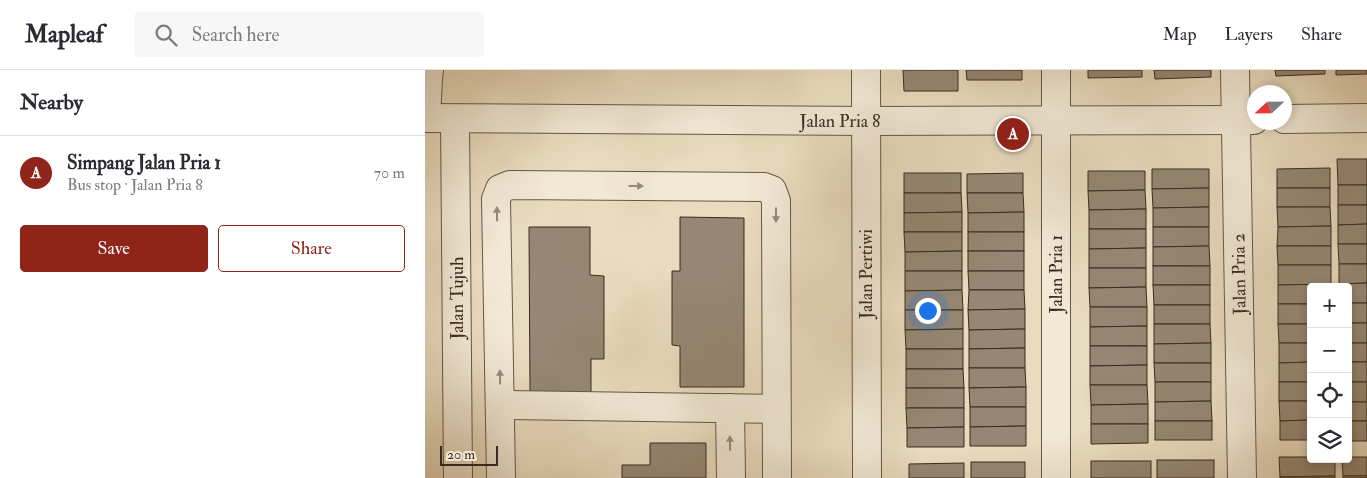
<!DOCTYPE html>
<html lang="en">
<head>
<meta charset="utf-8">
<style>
	:root { --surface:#fff; --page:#f7f7f7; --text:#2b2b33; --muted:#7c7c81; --line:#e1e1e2; --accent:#8f2418 }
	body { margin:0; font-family:"IM FELL Double Pica",serif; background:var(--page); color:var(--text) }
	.controls { position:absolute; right:15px; bottom:15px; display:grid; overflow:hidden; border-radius:5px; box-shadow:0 2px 8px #0003 }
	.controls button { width:45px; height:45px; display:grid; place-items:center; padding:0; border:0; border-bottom:1px solid var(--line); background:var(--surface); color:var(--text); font:25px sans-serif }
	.compass { position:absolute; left:822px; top:15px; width:45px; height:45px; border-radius:50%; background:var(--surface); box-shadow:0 2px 8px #0003; rotate:248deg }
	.scale { position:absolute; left:15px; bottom:12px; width:58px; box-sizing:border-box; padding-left:5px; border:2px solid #392b21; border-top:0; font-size:14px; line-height:18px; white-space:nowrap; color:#392b21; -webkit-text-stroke:4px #f1e8d5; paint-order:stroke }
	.you { position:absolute; left:502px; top:240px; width:18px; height:18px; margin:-12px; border:4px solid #fff; border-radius:50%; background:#1a73e8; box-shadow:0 0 0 8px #1a73e833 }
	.badge { display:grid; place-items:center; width:32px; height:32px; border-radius:50%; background:var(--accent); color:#fff; font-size:16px; font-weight:700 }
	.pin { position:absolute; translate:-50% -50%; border:2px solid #fff; box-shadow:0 1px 5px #0006 }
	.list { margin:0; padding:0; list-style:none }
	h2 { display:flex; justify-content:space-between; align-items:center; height:65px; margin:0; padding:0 20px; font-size:21px }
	h2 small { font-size:16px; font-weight:400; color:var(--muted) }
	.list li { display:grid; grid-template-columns:32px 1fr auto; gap:15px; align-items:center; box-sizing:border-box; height:75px; padding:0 20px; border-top:1px solid var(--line) }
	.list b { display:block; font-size:19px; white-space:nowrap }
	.list p { margin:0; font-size:16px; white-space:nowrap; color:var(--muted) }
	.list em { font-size:16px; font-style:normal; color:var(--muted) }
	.actions { display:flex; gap:10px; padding:15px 20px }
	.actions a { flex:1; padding:11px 0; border:1px solid var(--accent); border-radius:5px; text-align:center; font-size:18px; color:var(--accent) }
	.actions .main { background:var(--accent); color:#fff }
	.icon { flex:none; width:28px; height:28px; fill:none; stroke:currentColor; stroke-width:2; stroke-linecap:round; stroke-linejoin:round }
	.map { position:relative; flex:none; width:942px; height:408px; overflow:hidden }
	header { display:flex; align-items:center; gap:30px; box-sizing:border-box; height:70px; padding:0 25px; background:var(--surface); border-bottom:1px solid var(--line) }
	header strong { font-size:24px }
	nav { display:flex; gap:28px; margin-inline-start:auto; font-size:18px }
	.search { width:350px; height:45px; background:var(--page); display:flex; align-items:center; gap:12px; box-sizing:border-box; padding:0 18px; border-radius:5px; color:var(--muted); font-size:19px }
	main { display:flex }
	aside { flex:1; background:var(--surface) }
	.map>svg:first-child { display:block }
	.building { fill:#958773; stroke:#392b21 }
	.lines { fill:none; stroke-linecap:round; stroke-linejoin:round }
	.minor-casing { stroke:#655748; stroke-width:30 }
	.minor { stroke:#f1e8d5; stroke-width:28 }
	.oneway { fill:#958a7b }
	.labels { text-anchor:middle; stroke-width:4; stroke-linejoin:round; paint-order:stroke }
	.street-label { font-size:18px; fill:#392b21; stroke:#f1e8d5 }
</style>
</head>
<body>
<header>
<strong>Mapleaf</strong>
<div class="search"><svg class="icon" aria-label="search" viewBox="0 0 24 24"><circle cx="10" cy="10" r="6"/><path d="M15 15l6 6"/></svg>Search here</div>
<nav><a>Map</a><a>Layers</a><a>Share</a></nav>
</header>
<main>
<aside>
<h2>Nearby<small></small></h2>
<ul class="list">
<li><span class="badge">A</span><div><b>Simpang Jalan Pria 1</b><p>Bus stop · Jalan Pria 8</p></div><em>70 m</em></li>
</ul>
<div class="actions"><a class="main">Save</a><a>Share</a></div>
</aside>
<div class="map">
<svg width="942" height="408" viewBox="0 0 942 408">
	<rect width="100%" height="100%" fill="#e9dbbe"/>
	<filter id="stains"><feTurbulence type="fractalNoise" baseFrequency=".004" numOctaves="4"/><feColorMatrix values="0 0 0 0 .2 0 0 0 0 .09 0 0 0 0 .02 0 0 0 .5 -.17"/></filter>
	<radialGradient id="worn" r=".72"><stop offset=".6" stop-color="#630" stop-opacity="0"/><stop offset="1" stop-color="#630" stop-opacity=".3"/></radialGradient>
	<g class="building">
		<polygon points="478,0 533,0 533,21 479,21"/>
		<polygon points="541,0 597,0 597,10 542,10"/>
		<polygon points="663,0 717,0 717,7 663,8"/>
		<polygon points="729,0 786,0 786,7 730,9"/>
		<polygon points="850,0 900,0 900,4 851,6"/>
		<polygon points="911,0 942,0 942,4 911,5"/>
		<polygon points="912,89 942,89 942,115 913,115"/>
		<polygon points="905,98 905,118 852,118 852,99"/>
		<polygon points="727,99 784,99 784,118 727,119"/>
		<polygon points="663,101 720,101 720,120 663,121"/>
		<rect x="479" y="103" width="57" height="20"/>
		<polygon points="598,103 598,123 542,123 542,104"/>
		<rect x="913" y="115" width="29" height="20"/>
		<polygon points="784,118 784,137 728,138 727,119"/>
		<rect x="852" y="118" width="53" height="19"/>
		<polygon points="720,120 721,139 664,140 663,121"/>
		<polygon points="479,123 536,123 537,142 479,143"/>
		<polygon points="542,123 598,123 599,142 543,143"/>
		<polygon points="913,135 942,135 942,154 913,155"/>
		<polygon points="784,137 784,157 728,157 728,138"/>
		<polygon points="852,137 905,137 906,156 853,157"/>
		<polygon points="721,139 721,159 664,159 664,140"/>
		<polygon points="537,142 537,162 479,162 479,143"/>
		<polygon points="599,142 599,162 543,162 543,143"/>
		<polygon points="255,147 319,148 319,317 255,317 255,276 247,275 247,201 255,201"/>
		<polygon points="942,154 942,174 913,174 913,155"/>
		<polygon points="906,156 906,176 852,176 853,157"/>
		<polygon points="104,157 165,157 165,205 179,206 179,289 166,289 166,323 105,322"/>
		<polygon points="728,157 784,157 784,176 728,177"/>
		<polygon points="664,159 721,159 721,178 664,179"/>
		<polygon points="479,162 537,162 537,181 480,182"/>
		<rect x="543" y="162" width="56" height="19"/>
		<polygon points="913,174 942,174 942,194 914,194"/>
		<polygon points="784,176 785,196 728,196 728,177"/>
		<polygon points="852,176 906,176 906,195 853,195"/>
		<polygon points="721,178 721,198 664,198 664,179"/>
		<polygon points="537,181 537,201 480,201 480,182"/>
		<rect x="543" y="181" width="56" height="20"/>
		<polygon points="914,194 942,194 942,213 914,214"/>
		<polygon points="853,195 906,195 906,214 853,215"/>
		<rect x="728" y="196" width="57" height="19"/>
		<polygon points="664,198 721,198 721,217 664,218"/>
		<polygon points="480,201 537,201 537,220 480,221"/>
		<polygon points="543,201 599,201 599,220 544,220"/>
		<polygon points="942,213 942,233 923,233 923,217 914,217 914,214"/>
		<polygon points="906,214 906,217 886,217 886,234 853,234 853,215"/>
		<polygon points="728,215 785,215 785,235 729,235"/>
		<polygon points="721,217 722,237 665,237 664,218"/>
		<polygon points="537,220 538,240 480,240 480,221"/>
		<polygon points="544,220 599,220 600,239 543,240"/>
		<rect x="923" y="233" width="19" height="20"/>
		<rect x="853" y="234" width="33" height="20"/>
		<rect x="729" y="235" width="56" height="19"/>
		<polygon points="665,237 722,237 722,256 665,257"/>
		<polygon points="600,239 600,259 544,260 543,240"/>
		<polygon points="480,240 538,240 538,259 480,260"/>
		<rect x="923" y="253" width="19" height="20"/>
		<polygon points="729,254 785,254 786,273 729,274"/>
		<polygon points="853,254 886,254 886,273 854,273"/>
		<polygon points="722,256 722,276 665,276 665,257"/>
		<polygon points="538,259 538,279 481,279 480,260"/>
		<polygon points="600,259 600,278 544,279 544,260"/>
		<polygon points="786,273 786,293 729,293 729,274"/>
		<polygon points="854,273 886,273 886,292 854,293"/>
		<rect x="923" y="273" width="19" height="19"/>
		<polygon points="665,276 722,276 722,295 665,296"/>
		<polygon points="600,278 600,298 544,298 544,279"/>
		<rect x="481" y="279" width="57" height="20"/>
		<polygon points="886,292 886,312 854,312 854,293"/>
		<rect x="923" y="292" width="19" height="20"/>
		<polygon points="729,293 786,293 786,312 730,312"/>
		<polygon points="722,295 722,315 665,315 665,296"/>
		<polygon points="544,298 600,298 601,317 544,318"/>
		<polygon points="481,299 538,299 539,318 481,318"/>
		<polygon points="730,312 786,312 786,331 730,332"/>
		<rect x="854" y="312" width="32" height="19"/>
		<rect x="923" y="312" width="19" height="20"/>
		<polygon points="665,315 722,315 723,334 666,335"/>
		<polygon points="601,317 601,337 545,337 544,318"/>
		<rect x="481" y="318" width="58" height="20"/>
		<polygon points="786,331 787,351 730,351 730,332"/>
		<polygon points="854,331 886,331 886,350 855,351"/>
		<rect x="923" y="332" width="19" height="19"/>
		<polygon points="723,334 723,354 666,354 666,335"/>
		<polygon points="545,337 601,337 601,356 545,357"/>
		<polygon points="481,338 539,338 539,357 482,358"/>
		<polygon points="886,350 886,370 855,370 855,351"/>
		<rect x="730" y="351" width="57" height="19"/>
		<rect x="923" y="351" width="19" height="20"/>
		<polygon points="666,354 723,354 723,373 666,374"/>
		<polygon points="601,356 601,376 545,376 545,357"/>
		<polygon points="539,357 539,377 482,377 482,358"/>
		<polygon points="225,373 281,373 281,408 197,408 197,395 225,395"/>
		<polygon points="854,387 886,387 886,389 910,389 910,406 855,407"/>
		<polygon points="923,387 942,387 942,406 918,406 917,389 923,389"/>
		<rect x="732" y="390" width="57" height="18"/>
		<rect x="666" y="391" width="60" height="17"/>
		<rect x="546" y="392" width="54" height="16"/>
		<polygon points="539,393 539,408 484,408 484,394"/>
		<polygon points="910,406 910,408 855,408 855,407"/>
		<rect x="918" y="406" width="24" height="2"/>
	</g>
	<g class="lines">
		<g class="minor-casing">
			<g id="minor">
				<polyline points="441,0 442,408"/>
				<polyline points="810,0 817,408"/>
				<polyline points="0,48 441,51 829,50"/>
				<polyline points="1,48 3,8 4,0"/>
				<polyline points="30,49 33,408"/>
				<polyline points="859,49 942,48"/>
				<polyline points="76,335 351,339"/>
				<polyline points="305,338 306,408"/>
				<polyline points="76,408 71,129 75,119 85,115 339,117 347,120 351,131 352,408"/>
				<polyline points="631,408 631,0"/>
			</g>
		</g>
		<use href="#minor" class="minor"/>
	</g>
	<defs><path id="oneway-solid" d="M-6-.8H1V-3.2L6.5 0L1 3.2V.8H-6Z" transform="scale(1.25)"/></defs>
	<g class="oneway">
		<use href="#oneway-solid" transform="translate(211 116)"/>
		<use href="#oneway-solid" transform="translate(72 144) rotate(-91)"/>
		<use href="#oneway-solid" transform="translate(351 145) rotate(90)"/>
		<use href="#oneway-solid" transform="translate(75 307) rotate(-91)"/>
		<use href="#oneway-solid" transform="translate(305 373) rotate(-91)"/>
	</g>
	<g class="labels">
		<g class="street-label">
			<text x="415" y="57">Jalan Pria 8</text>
			<text transform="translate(441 204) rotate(-90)" y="6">Jalan Pertiwi</text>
			<text transform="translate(631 204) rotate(-90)" y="6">Jalan Pria 1</text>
			<text transform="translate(814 204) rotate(-91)" y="6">Jalan Pria 2</text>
			<text transform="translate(32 228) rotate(-90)" y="6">Jalan Tujuh</text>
		</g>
	</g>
	<rect width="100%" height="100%" filter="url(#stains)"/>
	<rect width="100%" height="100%" fill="url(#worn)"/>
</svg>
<div class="controls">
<button>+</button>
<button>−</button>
<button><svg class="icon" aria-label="locate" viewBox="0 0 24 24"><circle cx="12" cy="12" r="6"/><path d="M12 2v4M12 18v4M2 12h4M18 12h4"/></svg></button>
<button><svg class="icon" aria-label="layers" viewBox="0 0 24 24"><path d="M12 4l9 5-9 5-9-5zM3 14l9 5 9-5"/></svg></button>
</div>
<svg class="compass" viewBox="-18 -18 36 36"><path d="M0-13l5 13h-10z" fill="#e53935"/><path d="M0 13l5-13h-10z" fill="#7c7c81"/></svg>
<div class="scale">20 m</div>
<div class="you"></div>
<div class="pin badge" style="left:588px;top:64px">A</div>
</div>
</main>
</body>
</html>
